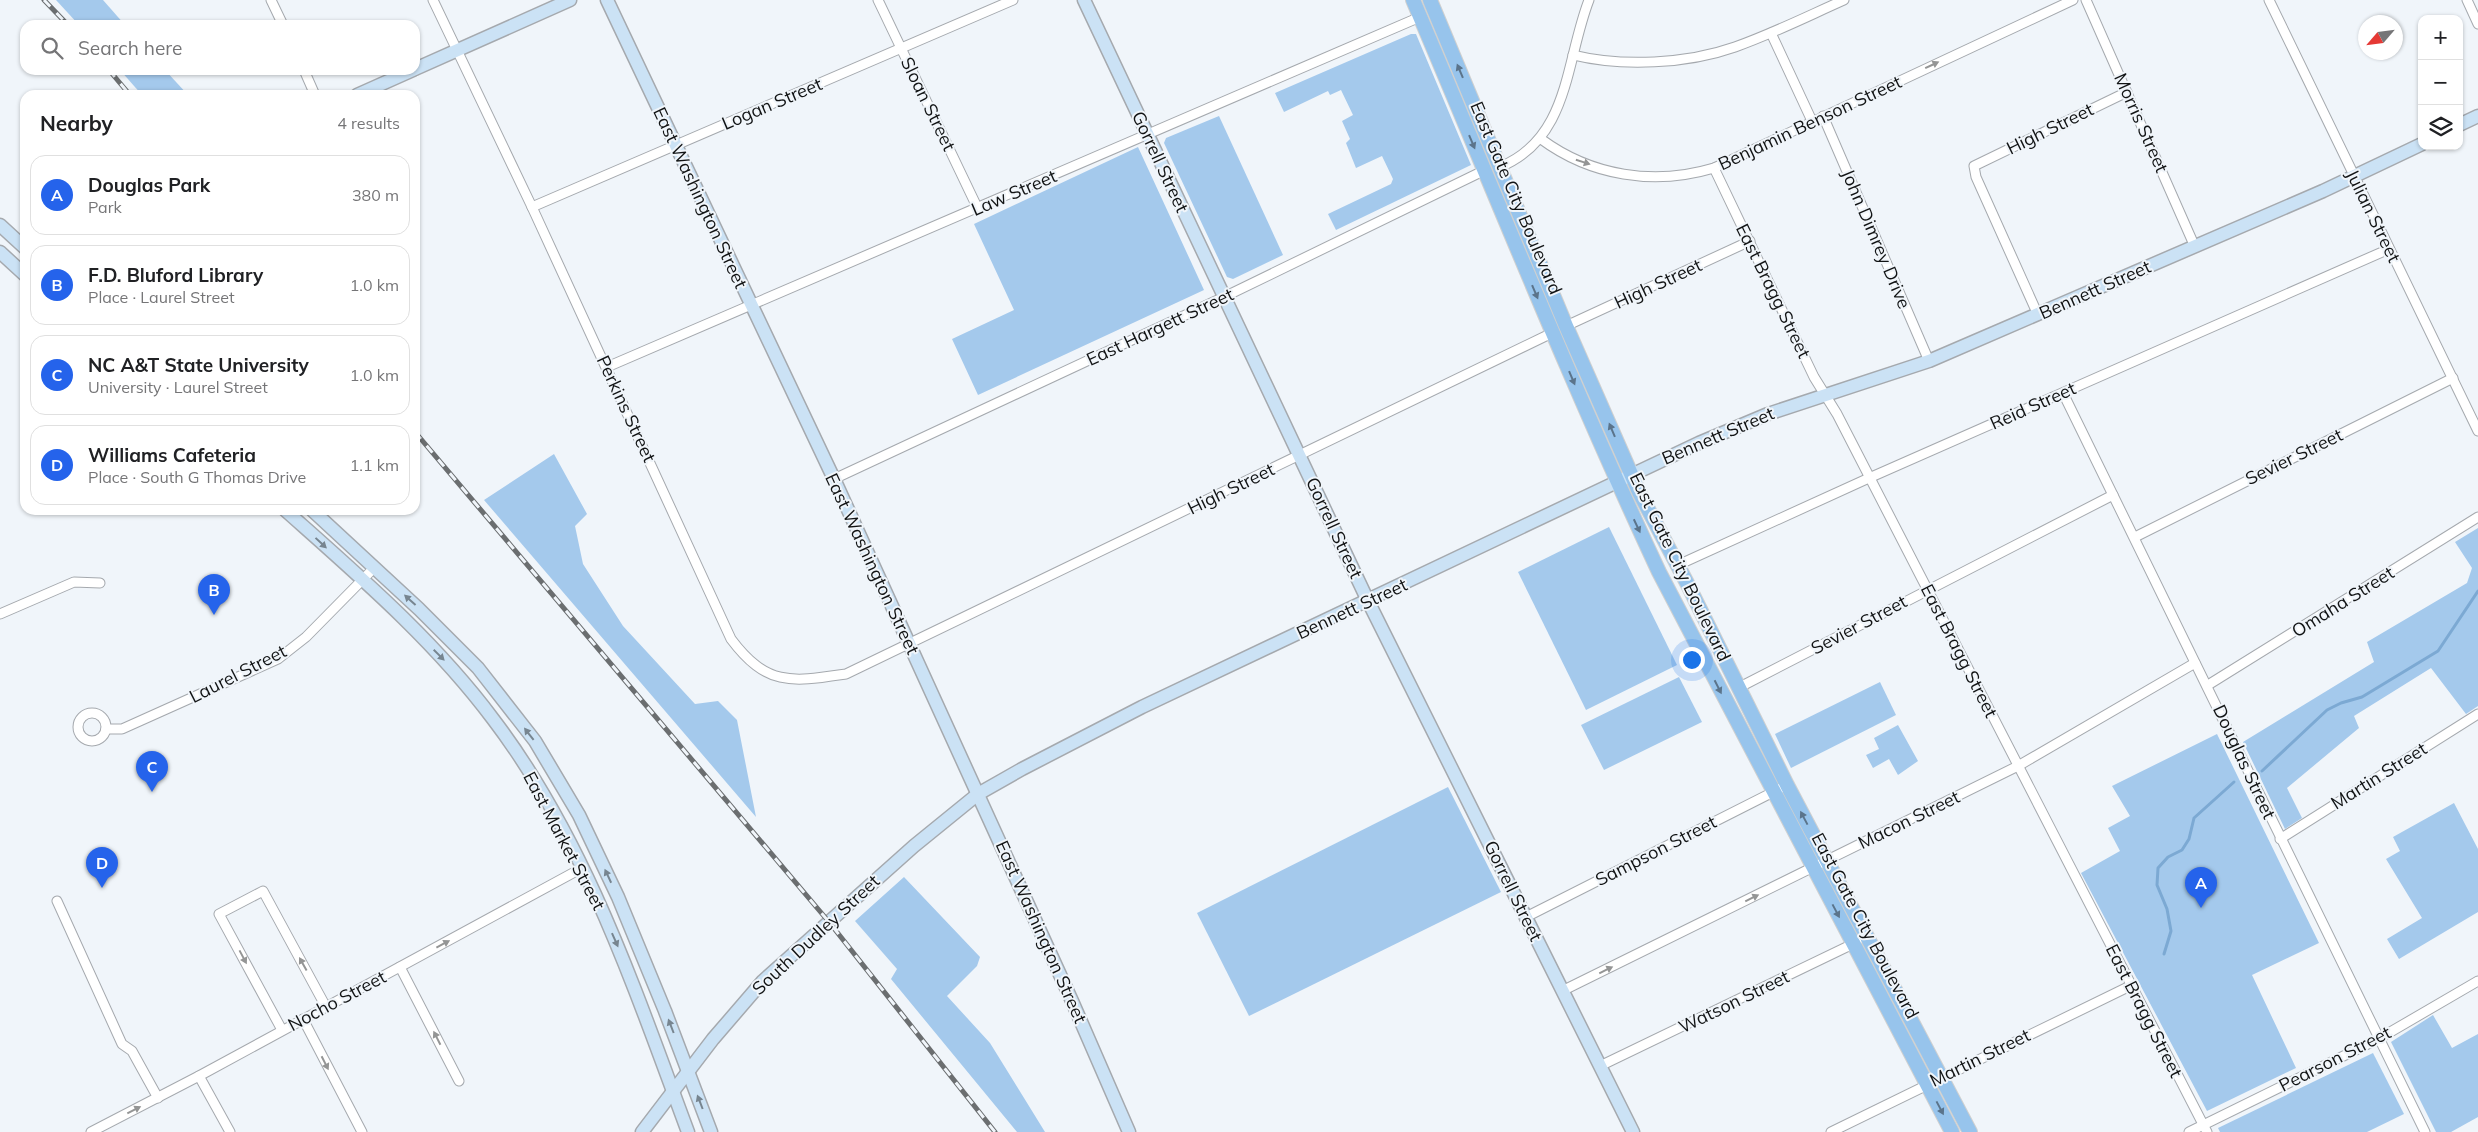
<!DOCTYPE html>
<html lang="en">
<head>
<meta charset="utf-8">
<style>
	:root { --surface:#fff; --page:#f2f2f2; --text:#202124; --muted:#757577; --line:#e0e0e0; --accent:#2563eb }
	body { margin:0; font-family:Mulish,sans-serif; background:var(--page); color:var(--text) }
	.controls { position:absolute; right:15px; top:15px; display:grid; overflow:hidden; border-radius:10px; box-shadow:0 1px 4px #0004 }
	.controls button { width:45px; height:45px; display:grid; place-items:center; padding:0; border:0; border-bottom:1px solid var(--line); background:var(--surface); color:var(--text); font:25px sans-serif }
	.compass { position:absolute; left:2358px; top:15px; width:45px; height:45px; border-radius:50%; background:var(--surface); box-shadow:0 1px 4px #0004; rotate:242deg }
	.you { position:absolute; left:1691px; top:659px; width:18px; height:18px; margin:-12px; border:4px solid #fff; border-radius:50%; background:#1a73e8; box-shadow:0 0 0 8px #1a73e833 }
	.badge { display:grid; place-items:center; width:32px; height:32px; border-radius:50%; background:var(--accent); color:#fff; font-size:16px; font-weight:700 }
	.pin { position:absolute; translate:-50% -41px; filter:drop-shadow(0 1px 2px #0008) }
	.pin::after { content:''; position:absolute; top:26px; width:18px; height:15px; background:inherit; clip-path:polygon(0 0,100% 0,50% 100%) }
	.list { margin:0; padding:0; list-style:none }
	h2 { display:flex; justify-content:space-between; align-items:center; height:65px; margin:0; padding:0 20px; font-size:21px }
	h2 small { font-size:16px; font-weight:400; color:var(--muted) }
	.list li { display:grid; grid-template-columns:32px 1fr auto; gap:15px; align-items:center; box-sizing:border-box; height:80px; margin:0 10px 10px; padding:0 10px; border:1px solid var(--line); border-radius:15px }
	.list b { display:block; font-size:19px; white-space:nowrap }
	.list p { margin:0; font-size:16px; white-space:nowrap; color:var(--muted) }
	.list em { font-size:16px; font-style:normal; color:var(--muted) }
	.icon { flex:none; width:28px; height:28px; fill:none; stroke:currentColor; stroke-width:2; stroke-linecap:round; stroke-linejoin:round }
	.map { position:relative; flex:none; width:2478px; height:1132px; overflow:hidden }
	.search { position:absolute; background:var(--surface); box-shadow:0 1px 4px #0004; left:20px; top:20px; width:400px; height:55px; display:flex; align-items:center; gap:12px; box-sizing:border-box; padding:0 18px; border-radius:15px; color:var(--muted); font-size:19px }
	.panel { position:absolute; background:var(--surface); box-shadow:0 1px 4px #0004; left:20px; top:90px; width:400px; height:425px; border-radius:15px }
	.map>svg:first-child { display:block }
	.green { fill:#a4c9ec }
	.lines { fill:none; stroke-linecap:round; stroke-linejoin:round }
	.stream { stroke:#7ca9d3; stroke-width:3 }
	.street-casing { stroke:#a5a9ae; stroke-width:11 }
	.secondary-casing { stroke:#a5a9ae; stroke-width:15 }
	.primary-casing { stroke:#cfd0d0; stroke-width:16 }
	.street { stroke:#fff; stroke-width:9 }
	.secondary { stroke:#cbe2f5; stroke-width:12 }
	.primary { stroke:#97c4ec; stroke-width:14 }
	.rail-casing { stroke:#6b6e70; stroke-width:5 }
	.rail { stroke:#f0f5fa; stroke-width:3; stroke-dasharray:9; stroke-linecap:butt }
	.oneway { fill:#949595 }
	.oneway2 { fill:#5b748b }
	.oneway3 { fill:#778590 }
	.labels { text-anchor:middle; stroke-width:4; stroke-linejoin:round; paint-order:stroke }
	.street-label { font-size:18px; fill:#111314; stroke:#f0f5fa }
</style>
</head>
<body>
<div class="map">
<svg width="2478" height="1132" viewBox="0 0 2478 1132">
	<rect width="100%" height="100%" fill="#f0f5fa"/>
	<g class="green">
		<polygon points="56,0 103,0 125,25 79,25"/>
		<polygon points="1411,34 1416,34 1471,165 1336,230 1328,214 1391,184 1393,179 1382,156 1356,168 1346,143 1350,139 1342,121 1353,115 1341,90 1330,95 1328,91 1284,112 1275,93"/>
		<polygon points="120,70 165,70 188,95 142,95"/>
		<polygon points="1219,116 1283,255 1233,279 1227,277 1164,143 1166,138"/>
		<polygon points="1138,147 1204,290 978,395 952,339 1014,310 974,224"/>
		<polygon points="554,454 587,514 575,526 583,564 623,626 695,704 718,701 737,720 756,817 484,500"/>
		<polygon points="1609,527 1677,665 1586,710 1518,572"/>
		<polygon points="2478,528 2478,706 2466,714 2431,668 2354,716 2359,728 2287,788 2302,818 2285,829 2243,742 2374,662 2367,642 2467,583 2472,568 2455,542"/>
		<polygon points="1679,677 1702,722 1604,770 1581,725"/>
		<polygon points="1880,682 1896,715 1791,768 1775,734"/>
		<polygon points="1898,725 1918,761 1898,775 1889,759 1873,768 1866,755 1879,749 1874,738"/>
		<polygon points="2217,734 2319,943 2252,975 2296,1068 2207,1111 2081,873 2120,851 2108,828 2130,816 2112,786"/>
		<polygon points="1448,787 1501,892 1249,1016 1197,913"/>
		<polygon points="2454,803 2478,849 2478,912 2399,959 2387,939 2422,918 2386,859 2400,851 2393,837"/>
		<polygon points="904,877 980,957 977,966 947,996 990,1043 1045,1132 1017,1132 891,979 897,969 855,921"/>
		<polygon points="2433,1015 2452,1048 2478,1034 2478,1117 2451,1132 2436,1132 2391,1042"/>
		<polygon points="2373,1053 2404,1114 2367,1132 2220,1132 2218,1128"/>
	</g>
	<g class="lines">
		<g class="stream">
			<polyline points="2262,771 2327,710 2341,703 2362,697 2438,651 2478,591"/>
			<polyline points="2164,954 2171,931 2167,909 2157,885 2158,868 2168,857 2182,850 2189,839 2194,818 2234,782"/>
		</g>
		<g class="street-casing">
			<g id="street">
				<polyline points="271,0 283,25"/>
				<path d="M433,0l99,207 199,432c36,48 61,43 115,35l706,-341"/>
				<polyline points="878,0 978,209"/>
				<polyline points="2086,0 2195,247"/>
				<polyline points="2269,0 2478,431"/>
				<polyline points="2467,0 2478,24"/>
				<polyline points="1771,33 1812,121"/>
				<path d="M1573,55c49,12 114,9 162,-8 37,-13 73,-31 109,-47"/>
				<polyline points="304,70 315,95"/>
				<polyline points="1823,116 1929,361"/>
				<path d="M1541,139c50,37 113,47 173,29l359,-168"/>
				<path d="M1500,167c70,-29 65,-105 89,-167"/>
				<polyline points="1714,168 1814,377 1837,414 2207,1132"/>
				<polyline points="532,207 1013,0"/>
				<polyline points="2038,315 1976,177 1974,166 2127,92"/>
				<polyline points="1566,326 1750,241"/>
				<polyline points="607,367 1420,17"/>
				<polyline points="2063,393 2425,1132"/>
				<polyline points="834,479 1224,297 1483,171"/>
				<polyline points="2135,537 2453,378"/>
				<polyline points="1678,565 1869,478 2389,249"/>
				<polyline points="0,614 74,582 100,583"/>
				<polyline points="2208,685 2478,517"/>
				<polyline points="1738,688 2113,495"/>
				<circle cx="92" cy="727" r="14"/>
				<polyline points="106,729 122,729 278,659 306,637 374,568"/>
				<polyline points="2280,839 2478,714"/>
				<polyline points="57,901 122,1044 132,1051 158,1098"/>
				<polyline points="1526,917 1787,785"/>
				<polyline points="400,967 459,1081"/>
				<polyline points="1562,991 2018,766 2195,663"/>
				<polyline points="303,1019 362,1132"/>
				<polyline points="282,1030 219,914 263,891 326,1007"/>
				<polyline points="1600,1066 1857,942"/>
				<polyline points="199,1076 230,1132"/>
				<polyline points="91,1132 199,1076 582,868"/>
				<polyline points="1831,1132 2130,986"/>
				<polyline points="2189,1132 2380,1038 2478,981"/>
			</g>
		</g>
		<g class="secondary-casing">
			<g id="secondary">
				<polyline points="607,0 834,479 1072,1001 1129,1132"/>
				<polyline points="1084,0 1368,601 1633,1132"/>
				<polyline points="415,69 570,0"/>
				<polyline points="357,95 413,70"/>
				<polyline points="2459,125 2478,116"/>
				<polyline points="0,225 25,248"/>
				<polyline points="0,252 25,275"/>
				<path d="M285,510c73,65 149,130 208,209 93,122 142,271 195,413"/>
				<polyline points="312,510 419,609 478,668 535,741 579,815 618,897 665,1011 711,1132"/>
				<polyline points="642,1132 713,1039 763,981 914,846 978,794 1022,769 1142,707 1699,443 1768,414 1929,361 2323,191 2422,144"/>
			</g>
		</g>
		<g class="primary-casing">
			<g id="primary">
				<path d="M1413,0c81,191 158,384 246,572l293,560"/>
				<polyline points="1430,0 1566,326 1639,492 1687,583 1787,785 1970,1132"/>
			</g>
		</g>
		<use href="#street" class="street"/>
		<use href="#secondary" class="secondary"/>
		<use href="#primary" class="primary"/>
		<g class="rail-casing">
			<g id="rail">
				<polyline points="44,0 68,25"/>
				<polyline points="109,70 130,95"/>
				<polyline points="415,432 829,922 995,1132"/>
			</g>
		</g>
		<use href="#rail" class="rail"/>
	</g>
	<defs><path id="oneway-solid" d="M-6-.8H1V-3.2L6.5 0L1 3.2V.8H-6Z" transform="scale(1.25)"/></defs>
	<g class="oneway">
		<use href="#oneway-solid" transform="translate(1932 65) rotate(-25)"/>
		<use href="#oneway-solid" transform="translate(1583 162) rotate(18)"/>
		<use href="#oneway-solid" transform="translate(1752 898) rotate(-26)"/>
		<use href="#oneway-solid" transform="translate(443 944) rotate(-28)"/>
		<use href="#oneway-solid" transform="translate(243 957) rotate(62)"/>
		<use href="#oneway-solid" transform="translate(303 964) rotate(-119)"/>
		<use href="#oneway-solid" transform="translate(1606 970) rotate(-26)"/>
		<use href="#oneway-solid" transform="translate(437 1038) rotate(-117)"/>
		<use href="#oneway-solid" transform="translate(325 1063) rotate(63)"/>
		<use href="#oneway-solid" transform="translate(134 1110) rotate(-27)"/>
	</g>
	<g class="oneway2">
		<use href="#oneway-solid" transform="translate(1460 71) rotate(-113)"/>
		<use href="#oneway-solid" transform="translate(1472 142) rotate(67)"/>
		<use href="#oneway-solid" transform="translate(1535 292) rotate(67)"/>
		<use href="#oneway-solid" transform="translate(1572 378) rotate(67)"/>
		<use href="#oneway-solid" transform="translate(1612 430) rotate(-113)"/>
		<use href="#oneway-solid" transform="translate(1637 526) rotate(65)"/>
		<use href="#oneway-solid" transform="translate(1718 687) rotate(63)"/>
		<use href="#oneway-solid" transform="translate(1804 818) rotate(-118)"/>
		<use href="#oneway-solid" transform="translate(1836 911) rotate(62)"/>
		<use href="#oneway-solid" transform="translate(1940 1108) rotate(62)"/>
	</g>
	<g class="oneway3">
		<use href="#oneway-solid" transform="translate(321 543) rotate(43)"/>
		<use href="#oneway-solid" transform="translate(410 600) rotate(-138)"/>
		<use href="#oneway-solid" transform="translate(439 655) rotate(45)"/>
		<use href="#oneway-solid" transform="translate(529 734) rotate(-128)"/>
		<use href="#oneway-solid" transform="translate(608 876) rotate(-115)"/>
		<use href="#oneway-solid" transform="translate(615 940) rotate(66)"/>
		<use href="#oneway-solid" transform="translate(671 1026) rotate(-111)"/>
		<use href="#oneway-solid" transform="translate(700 1102) rotate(-111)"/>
	</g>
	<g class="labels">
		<g class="street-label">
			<text transform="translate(772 104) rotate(-23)" y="6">Logan Street</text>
			<text transform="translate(928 104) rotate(64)" y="6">Sloan Street</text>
			<text transform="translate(1810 123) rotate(-25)" y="6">Benjamin Benson Street</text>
			<text transform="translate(2141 123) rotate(66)" y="6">Morris Street</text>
			<text transform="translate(2050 129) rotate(-26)" y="6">High Street</text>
			<text transform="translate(1160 162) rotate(65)" y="6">Gorrell Street</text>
			<text transform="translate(1014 193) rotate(-23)" y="6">Law Street</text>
			<text transform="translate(700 198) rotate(65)" y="6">East Washington Street</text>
			<text transform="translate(1516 198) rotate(67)" y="6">East Gate City Boulevard</text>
			<text transform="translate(2373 216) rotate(64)" y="6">Julian Street</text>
			<text transform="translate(1876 239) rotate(67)" y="6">John Dimrey Drive</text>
			<text transform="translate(1658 284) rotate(-25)" y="6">High Street</text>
			<text transform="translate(2095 290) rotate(-24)" y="6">Bennett Street</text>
			<text transform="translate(1773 291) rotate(64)" y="6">East Bragg Street</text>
			<text transform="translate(1160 327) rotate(-25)" y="6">East Hargett Street</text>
			<text transform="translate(2033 406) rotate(-24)" y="6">Reid Street</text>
			<text transform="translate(626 409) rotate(65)" y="6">Perkins Street</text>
			<text transform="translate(1718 436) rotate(-23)" y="6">Bennett Street</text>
			<text transform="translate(2294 457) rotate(-26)" y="6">Sevier Street</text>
			<text transform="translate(1231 489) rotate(-26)" y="6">High Street</text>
			<text transform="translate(1334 528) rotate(65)" y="6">Gorrell Street</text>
			<text transform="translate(872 564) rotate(65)" y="6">East Washington Street</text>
			<text transform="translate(1680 567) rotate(64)" y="6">East Gate City Boulevard</text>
			<text transform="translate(2343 602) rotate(-32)" y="6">Omaha Street</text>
			<text transform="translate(1352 609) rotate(-25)" y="6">Bennett Street</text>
			<text transform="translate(1859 625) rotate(-28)" y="6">Sevier Street</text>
			<text transform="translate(1959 651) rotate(63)" y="6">East Bragg Street</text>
			<text transform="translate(238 674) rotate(-27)" y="6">Laurel Street</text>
			<text transform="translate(2244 762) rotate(65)" y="6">Douglas Street</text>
			<text transform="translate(2379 776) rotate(-32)" y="6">Martin Street</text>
			<text transform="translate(1909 820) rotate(-26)" y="6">Macon Street</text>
			<text transform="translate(564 841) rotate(62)" y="6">East Market Street</text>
			<text transform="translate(1656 851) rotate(-27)" y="6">Sampson Street</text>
			<text transform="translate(1513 891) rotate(64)" y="6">Gorrell Street</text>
			<text transform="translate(1865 926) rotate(62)" y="6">East Gate City Boulevard</text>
			<text transform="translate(1041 932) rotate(66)" y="6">East Washington Street</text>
			<text transform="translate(816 935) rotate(-43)" y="6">South Dudley Street</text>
			<text transform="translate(337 1001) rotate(-28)" y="6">Nocho Street</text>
			<text transform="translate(1734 1002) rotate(-26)" y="6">Watson Street</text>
			<text transform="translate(2144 1011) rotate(63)" y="6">East Bragg Street</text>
			<text transform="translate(1980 1058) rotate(-26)" y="6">Martin Street</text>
			<text transform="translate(2335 1059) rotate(-27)" y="6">Pearson Street</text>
		</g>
	</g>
</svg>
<div class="controls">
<button>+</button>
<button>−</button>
<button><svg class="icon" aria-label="layers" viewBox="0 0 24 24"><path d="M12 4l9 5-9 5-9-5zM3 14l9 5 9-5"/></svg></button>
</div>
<svg class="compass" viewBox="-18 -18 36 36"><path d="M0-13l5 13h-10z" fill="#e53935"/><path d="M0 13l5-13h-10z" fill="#757577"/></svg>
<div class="you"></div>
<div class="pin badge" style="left:2201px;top:908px">A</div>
<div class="pin badge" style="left:214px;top:615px">B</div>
<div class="pin badge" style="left:152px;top:792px">C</div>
<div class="pin badge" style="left:102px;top:888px">D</div>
<div class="search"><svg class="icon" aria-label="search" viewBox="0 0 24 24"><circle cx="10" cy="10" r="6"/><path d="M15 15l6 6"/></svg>Search here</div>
<section class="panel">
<h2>Nearby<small>4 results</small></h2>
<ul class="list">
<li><span class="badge">A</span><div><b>Douglas Park</b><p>Park</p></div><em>380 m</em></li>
<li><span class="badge">B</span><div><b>F.D. Bluford Library</b><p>Place · Laurel Street</p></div><em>1.0 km</em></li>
<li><span class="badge">C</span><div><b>NC A&amp;T State University</b><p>University · Laurel Street</p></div><em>1.0 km</em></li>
<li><span class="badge">D</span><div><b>Williams Cafeteria</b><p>Place · South G Thomas Drive</p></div><em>1.1 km</em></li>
</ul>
</section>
</div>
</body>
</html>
